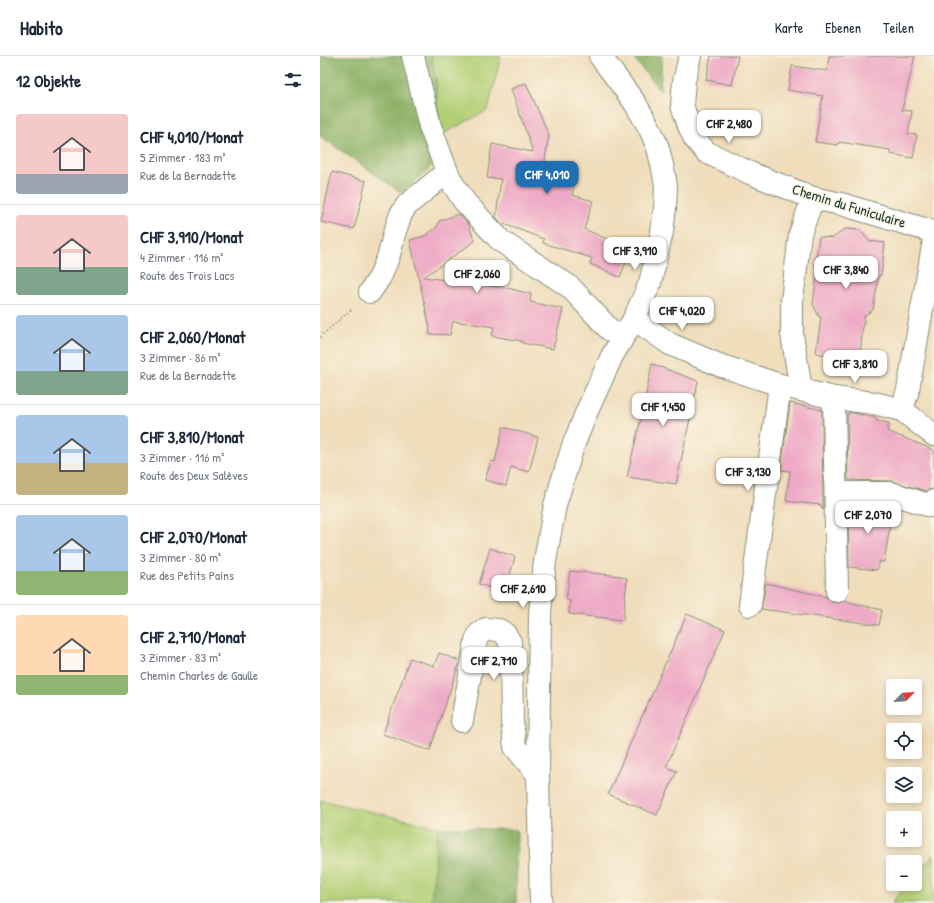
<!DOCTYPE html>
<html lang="de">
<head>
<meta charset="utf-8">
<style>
  :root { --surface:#fff; --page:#f6f6f7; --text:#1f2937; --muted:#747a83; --line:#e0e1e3; --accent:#1f6fb2 }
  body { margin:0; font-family:"Patrick Hand",sans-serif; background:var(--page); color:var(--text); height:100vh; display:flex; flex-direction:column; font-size:15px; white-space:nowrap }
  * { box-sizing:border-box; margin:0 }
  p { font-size:13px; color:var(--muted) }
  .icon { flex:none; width:22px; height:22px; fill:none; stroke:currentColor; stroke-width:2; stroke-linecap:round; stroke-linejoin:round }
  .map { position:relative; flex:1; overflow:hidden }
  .details { display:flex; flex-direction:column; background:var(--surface); width:320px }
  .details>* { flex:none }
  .needle { width:26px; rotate:66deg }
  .buttons { position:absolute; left:566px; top:623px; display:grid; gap:8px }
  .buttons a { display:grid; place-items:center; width:36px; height:36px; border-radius:4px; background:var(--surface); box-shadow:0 2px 6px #0003; font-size:20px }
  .price { position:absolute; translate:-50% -34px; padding:0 9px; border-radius:8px; background:#fff; color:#222; font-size:13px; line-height:26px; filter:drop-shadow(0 1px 2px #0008) }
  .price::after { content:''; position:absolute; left:50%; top:24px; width:12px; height:9px; margin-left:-6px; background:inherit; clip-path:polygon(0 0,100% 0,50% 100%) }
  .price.selected { background:var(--accent); color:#fff }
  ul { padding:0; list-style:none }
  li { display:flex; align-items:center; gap:12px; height:100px; padding:0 16px }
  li+li { border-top:1px solid var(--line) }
  li span { display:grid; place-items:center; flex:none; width:112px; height:80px; border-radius:4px; color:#555 }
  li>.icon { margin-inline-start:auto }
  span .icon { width:48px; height:48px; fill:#fffc; stroke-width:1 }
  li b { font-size:17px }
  h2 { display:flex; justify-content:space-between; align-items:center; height:48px; padding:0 16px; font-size:17px }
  header { display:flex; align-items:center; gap:24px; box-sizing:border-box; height:56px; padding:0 20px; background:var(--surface); border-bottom:1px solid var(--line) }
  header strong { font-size:19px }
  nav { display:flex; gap:22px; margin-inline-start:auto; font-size:14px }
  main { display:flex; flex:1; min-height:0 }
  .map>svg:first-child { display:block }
  .green { fill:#b2cf76; stroke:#688655 }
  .forest { fill:#8db267; stroke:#56784e }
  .building { fill:#eeaac6 }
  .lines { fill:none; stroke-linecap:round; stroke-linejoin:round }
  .minor-casing { stroke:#878d78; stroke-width:24 }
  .path { stroke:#878d78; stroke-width:2.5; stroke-dasharray:1 3; stroke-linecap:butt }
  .minor { stroke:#fff; stroke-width:22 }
  .labels { text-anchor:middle; stroke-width:3; stroke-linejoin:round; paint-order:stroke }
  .street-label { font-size:15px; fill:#1f3d34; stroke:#fcf5e5 }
</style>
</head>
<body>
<header>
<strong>Habito</strong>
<nav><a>Karte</a><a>Ebenen</a><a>Teilen</a></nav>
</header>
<main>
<section class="details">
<h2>12 Objekte<svg class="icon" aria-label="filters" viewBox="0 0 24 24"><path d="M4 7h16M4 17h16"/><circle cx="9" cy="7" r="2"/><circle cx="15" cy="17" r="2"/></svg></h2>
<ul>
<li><span style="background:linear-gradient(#f6c9c9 75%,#9aa5b1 0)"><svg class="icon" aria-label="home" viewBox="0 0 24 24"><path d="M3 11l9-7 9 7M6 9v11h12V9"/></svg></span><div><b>CHF 4,010/Monat</b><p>5 Zimmer · 183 m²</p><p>Rue de la Bernadette</p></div></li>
<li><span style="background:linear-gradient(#f6c9c9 65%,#7fa58c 0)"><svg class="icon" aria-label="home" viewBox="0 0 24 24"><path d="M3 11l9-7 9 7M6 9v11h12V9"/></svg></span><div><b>CHF 3,910/Monat</b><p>4 Zimmer · 116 m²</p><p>Route des Trois Lacs</p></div></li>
<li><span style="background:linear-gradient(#a9c7e8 70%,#7fa58c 0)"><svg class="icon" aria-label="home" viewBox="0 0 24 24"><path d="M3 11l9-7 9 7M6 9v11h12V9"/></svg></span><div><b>CHF 2,060/Monat</b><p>3 Zimmer · 86 m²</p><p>Rue de la Bernadette</p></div></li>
<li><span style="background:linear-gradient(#a9c7e8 60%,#c2b280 0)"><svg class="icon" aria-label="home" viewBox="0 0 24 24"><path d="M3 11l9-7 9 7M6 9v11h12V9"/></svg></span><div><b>CHF 3,810/Monat</b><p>3 Zimmer · 116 m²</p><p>Route des Deux Salèves</p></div></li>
<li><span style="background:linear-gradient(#a9c7e8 70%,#8fb573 0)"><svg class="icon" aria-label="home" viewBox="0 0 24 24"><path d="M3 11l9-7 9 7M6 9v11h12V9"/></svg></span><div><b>CHF 2,070/Monat</b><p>3 Zimmer · 80 m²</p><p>Rue des Petits Pains</p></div></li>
<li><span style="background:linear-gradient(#ffd9b3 75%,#8fb573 0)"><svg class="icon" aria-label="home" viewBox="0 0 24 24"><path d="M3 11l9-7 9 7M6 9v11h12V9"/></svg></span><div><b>CHF 2,710/Monat</b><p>3 Zimmer · 83 m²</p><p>Chemin Charles de Gaulle</p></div></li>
</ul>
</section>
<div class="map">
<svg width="614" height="847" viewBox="0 0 614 847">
  <rect width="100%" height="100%" fill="#fcf5e5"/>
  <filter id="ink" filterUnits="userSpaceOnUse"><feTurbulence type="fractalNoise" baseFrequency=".025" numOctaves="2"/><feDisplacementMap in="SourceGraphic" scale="8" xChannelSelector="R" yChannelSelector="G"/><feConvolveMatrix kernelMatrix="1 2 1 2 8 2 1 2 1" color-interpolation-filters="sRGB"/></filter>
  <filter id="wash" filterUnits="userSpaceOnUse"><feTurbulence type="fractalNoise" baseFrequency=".012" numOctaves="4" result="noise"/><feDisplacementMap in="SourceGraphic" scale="16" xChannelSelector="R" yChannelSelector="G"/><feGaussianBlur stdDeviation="0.9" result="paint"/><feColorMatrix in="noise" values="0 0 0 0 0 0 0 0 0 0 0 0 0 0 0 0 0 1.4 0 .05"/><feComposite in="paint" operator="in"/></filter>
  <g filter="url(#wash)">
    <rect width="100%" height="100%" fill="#efddbb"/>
    <g class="green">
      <path d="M111,0H181L168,54L119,80L116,24Z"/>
      <path d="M0,744L118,771L111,847H0Z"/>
      <path d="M614,799V847H571L588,828H595V820Z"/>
    </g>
    <g class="forest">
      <path d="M0,0H111L116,24L119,80L109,113L82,137L0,80Z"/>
      <path d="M312,0H342L340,35Z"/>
      <path d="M118,771L197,774L196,847H111Z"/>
    </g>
    <g id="blocks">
      <g class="building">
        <path d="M391,0H418L412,29L386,24Z"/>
        <path d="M509,0H595L582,54L592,55L588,78L597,79L593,102L570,98V94L519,86L518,89L495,86L503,40L468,34L472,10L507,15Z"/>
        <path d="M206,27L229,79L224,110L257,117L252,139L273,145L264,173L311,194L300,221L270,208L272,202L223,187L224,183L181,167L176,161L181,123L167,122L172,88L213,96L191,33Z"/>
        <path d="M12,116L46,125L34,173L1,166Z"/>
        <path d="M139,158L148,168L155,185L104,221L154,228L178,231L179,230L211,238L210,246L243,253L233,293L202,287V285L172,280L174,271L133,265L130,279L109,278L110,272L90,184L105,180L117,171L119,165Z"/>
        <path d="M525,173L540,174L549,185L565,187L561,220L559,219L553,254L544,260V267H543L540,302L511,300L496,297L501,261H499L493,248L498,210L495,209L499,181L513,182Z"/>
        <path d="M332,308L378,325L356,428L307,421L322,358Z"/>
        <path d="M470,347L502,354L503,454L501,449L466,445L470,415L461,414Z"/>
        <path d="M529,356L556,362V365L569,367L567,375L614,394V433L608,434L606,435L571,425L528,424L527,358H529Z"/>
        <path d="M183,371L218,381L209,416L191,411L186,430L165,424L171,405L175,406Z"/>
        <path d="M528,450H569L573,451L564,506L560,505L557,514L529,511Z"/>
        <path d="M170,492L195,501L185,537L159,528Z"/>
        <path d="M250,515L301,520V521L307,522L303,564L249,558L250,545L246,544Z"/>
        <path d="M446,527L506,541L511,546L517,547L524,545L562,554L559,569L441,553Z"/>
        <path d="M367,558L405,574L346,711L357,715L337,759L288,738Z"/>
        <path d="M119,597L140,605L110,694L98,691L63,678L90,602L114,610Z"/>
      </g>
    </g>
  </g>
  <g filter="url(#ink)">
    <use href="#blocks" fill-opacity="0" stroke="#878d78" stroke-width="1"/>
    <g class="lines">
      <defs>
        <g id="minor">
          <path d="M93,0L110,70L127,116L133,128L144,145L181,185L250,231L289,273L302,282"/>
          <path d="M370,0L364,25L362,49L369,70L375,83L386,96L430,117L493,142L521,148L614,176"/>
          <path d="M50,236L60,221L69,199L74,178L81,158L87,149L127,116"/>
          <path d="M314,263L350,288L399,309L460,329L514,342L554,347L582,354L614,379"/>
          <path d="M481,334L472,278V245L480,178L493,142"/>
          <path d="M514,342L517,535"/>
          <path d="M582,354L588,334L614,184"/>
          <path d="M516,437H571L611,450L614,445"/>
          <path d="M430,549L460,329"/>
          <path d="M142,665L156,584L159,578L166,573L179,574L185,578L190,586L191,603L192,665L195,691L218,719"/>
          <path d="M221,847L218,719L220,556L225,505L235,449L253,390L267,355L292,300L314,263L330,227L342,176L345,152L346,130L343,113L338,92L330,73L315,47L280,0"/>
        </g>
      </defs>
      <use href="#minor" class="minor-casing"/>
      <path class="path" d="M0,281L32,253"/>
      <use href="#minor" class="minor"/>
    </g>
  </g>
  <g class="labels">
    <g class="street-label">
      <text transform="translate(529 150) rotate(17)" y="5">Chemin du Funiculaire</text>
    </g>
  </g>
</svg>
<div class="buttons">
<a><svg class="needle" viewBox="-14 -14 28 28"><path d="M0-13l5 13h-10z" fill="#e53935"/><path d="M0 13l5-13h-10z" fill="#747a83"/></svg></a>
<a><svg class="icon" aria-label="locate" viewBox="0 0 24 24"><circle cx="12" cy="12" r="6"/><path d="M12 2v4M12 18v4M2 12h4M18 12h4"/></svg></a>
<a><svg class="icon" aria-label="layers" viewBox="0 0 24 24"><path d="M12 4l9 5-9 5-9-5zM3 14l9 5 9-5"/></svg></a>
<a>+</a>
<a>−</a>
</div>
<b class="price" style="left:409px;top:88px">CHF 2,480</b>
<b class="price selected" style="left:227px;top:139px">CHF 4,010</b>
<b class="price" style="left:315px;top:215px">CHF 3,910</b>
<b class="price" style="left:526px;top:234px">CHF 3,840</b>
<b class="price" style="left:157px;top:238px">CHF 2,060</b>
<b class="price" style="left:362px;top:275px">CHF 4,020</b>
<b class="price" style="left:535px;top:328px">CHF 3,810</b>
<b class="price" style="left:343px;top:371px">CHF 1,450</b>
<b class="price" style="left:428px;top:436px">CHF 3,130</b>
<b class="price" style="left:548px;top:479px">CHF 2,070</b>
<b class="price" style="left:203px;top:553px">CHF 2,610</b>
<b class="price" style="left:174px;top:625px">CHF 2,710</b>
</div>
</main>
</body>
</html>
